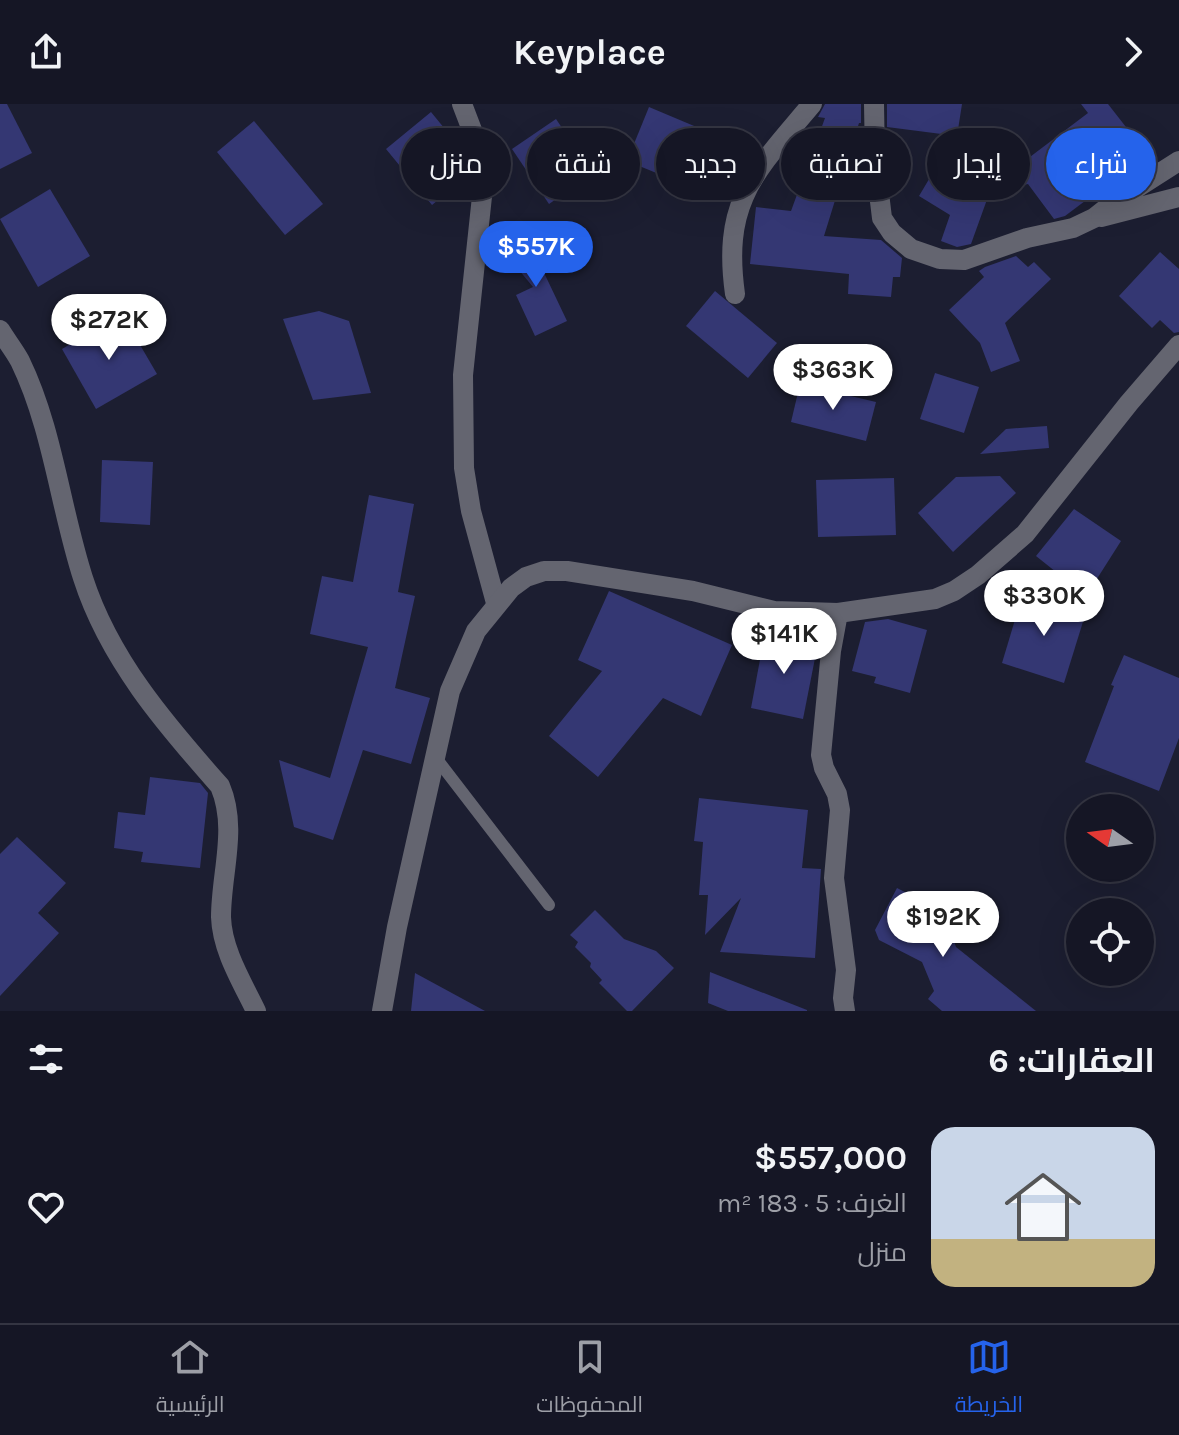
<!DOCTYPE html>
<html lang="ar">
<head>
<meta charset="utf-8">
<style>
  :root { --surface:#151625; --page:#222332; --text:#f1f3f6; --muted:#9d9fa7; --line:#343542; --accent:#2563eb }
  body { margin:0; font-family:Karla,Cairo,sans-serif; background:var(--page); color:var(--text); direction:rtl; height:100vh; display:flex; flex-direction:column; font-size:30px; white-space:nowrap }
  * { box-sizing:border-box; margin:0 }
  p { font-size:26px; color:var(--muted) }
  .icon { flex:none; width:44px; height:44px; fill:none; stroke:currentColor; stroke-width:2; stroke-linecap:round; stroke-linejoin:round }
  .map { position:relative; height:907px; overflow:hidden; direction:ltr }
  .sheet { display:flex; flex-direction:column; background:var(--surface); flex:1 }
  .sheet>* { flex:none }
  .banner { position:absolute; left:24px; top:24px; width:1132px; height:72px; direction:rtl; display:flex; gap:16px }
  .needle { width:52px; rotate:284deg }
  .tools { position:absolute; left:1066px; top:690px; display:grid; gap:16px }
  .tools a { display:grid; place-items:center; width:88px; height:88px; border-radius:50%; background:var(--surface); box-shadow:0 8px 32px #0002,0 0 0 2px var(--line); font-size:40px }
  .price { position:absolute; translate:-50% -68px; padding:0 18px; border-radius:28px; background:#fff; color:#222; font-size:26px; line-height:52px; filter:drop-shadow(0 2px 4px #0008) }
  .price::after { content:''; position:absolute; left:50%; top:48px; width:24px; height:18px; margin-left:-12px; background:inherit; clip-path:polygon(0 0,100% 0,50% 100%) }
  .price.active { background:var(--accent); color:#fff }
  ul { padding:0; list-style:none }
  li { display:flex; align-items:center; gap:24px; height:200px; padding:0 24px }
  li span { display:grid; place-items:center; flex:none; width:224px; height:160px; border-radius:24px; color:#555 }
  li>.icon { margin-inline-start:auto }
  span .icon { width:96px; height:96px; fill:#fffc; stroke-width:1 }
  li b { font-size:34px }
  h2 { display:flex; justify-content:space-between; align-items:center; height:96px; padding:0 24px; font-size:34px }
  .tag { padding:0 28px; border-radius:36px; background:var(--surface); box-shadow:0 8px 32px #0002,0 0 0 2px var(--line); font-size:28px; line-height:72px }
  .tag.active { background:var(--accent); color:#fff }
  header { display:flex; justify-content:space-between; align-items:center; height:104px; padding:0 24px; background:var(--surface); font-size:36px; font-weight:700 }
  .menu { display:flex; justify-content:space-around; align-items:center; height:112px; border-top:2px solid var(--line); background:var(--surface); font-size:22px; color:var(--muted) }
  .menu a { display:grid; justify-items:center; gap:4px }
  .menu .active { color:var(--accent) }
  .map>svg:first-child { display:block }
  .building { fill:#343773 }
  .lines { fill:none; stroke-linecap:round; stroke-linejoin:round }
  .service { stroke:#646570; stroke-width:12 }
  .minor { stroke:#646570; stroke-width:20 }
  .tertiary { stroke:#646570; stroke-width:20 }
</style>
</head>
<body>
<header><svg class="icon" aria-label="forward" viewBox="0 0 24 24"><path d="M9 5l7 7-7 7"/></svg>Keyplace<svg class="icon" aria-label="share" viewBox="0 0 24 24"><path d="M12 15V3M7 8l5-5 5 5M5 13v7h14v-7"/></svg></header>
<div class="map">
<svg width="1179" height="907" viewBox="0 0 1179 907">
  <rect width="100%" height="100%" fill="#1c1e31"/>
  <g class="building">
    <path d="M0,0H7L32,49L0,65Z"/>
    <path d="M825,0H861V19H859L824,132L881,136L902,154L900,173H893L891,193L848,190L849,170L750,160L756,103L791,107L825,14L818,13Z"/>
    <path d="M887,0H962L957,32L887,23Z"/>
    <path d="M1081,0H1108L1133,32L1091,64L1105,82L1065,112L1054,115L1028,80L989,90L971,140L957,143L941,137L950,111L919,92L941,55L1012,37L1018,62L1088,9Z"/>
    <path d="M649,3L725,35L703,88L627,57Z"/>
    <path d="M431,8L467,52L450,66L460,78L432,101L386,45Z"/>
    <path d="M556,15L593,70L549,100L512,45Z"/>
    <path d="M254,17L323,100L285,131L217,48Z"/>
    <path d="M50,85L90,152L38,183L0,115Z"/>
    <path d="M526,131L542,150L537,154L567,217L535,232L516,191L533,183L505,149Z"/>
    <path d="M1160,148L1179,165V228L1174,229L1160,216L1152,224L1119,192Z"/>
    <path d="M1016,152L1028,163L1034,158L1051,175L1005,219L1020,257L991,268L980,239L949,206L984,173L979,167L985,163Z"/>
    <path d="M715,187L777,239L748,274L686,222Z"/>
    <path d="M319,207L349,217L371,289L313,296L283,215Z"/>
    <path d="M122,210L157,270L96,305L62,245Z"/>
    <path d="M935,269L979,283L964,329L920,315Z"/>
    <path d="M800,280L876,298L866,337L791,318Z"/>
    <path d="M1047,322L1049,344L980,350L1006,325Z"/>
    <path d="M102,356L153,358L150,421L100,418Z"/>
    <path d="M1000,372L1016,389L953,448L918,409L956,373Z"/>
    <path d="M894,374L896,431L818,433L816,376Z"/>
    <path d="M369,391L414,400L398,488L415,492L395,584L430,594L411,660L363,646L333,736L294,723L279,656L330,674L368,543L310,530L322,472L353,478Z"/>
    <path d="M1074,405L1121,437L1086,492L1036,452Z"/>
    <path d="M609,487L732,541L701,612L663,594L598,673L549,632L602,567L578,556Z"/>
    <path d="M1023,489L1086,508L1064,579L1002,559Z"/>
    <path d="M888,515L927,526L910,589L874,579L876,573L852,567L865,518Z"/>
    <path d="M765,529L818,539L803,615L751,604Z"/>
    <path d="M1124,551L1179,574V634L1159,687L1085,658L1114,582L1111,581Z"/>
    <path d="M150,673L200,679L208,689L200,764L141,758L143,748L114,744L118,708L145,711Z"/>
    <path d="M699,694L808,706L802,764L821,765L815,854L720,848L741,794L705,831L708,791H699L703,738L694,737Z"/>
    <path d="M17,733L66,779L38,809L59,829L0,892V750Z"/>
    <path d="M897,784L944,808L956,843L1036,907H942L928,895L934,887L922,858L879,836L875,826Z"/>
    <path d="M595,806L624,835L656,847L674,864L632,907H627L599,879L602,876L590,863L591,859L575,843L578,838L570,831Z"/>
    <path d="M710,868L807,906V907H728L708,899Z"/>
    <path d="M415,869L485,907H411Z"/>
  </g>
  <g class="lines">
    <path class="service" d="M436,654L549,801"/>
    <g class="minor">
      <path d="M462,0L480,47L483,83L463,271L464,364L471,407L496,499"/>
      <path d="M874,0L875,56L882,114L892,129L911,145L940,155L964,156L1027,134L1073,124L1094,114L1113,99L1179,57"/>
      <path d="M1101,113L1179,93"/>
      <path d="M735,190C722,96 755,68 812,0"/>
      <path d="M0,226C6,236 14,246 20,257C53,325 60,403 83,474C109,555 165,620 220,682C238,724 221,769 221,813C222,846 242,878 256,907"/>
      <path d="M838,509L831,547L821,651L824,664L837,690L840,706L834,774L846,866L843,894L845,907"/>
    </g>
    <path class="tertiary" d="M382,907L397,823L450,587L476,527L511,484L526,473L544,467H567L693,487L774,507L838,509L935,495L954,487L978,471L1025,430L1129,299L1179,241"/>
  </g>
</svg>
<div class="tools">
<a><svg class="needle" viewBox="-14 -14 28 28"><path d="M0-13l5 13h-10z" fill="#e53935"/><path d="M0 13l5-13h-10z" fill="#9d9fa7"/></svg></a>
<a><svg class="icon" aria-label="locate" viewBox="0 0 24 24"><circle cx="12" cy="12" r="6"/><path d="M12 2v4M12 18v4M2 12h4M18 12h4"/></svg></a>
</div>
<b class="price active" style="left:536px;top:185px">$557K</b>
<b class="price" style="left:109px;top:258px">$272K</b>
<b class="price" style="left:833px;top:308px">$363K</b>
<b class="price" style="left:1044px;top:534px">$330K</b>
<b class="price" style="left:784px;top:572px">$141K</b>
<b class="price" style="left:943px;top:855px">$192K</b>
<div class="banner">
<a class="tag active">شراء</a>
<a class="tag">إيجار</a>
<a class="tag">تصفية</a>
<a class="tag">جديد</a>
<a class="tag">شقة</a>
<a class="tag">منزل</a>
</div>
</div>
<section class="sheet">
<h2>العقارات: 6<svg class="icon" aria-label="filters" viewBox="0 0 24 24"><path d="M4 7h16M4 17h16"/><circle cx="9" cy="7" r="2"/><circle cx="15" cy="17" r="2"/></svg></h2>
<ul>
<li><span style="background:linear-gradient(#c9d6e8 70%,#c2b280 0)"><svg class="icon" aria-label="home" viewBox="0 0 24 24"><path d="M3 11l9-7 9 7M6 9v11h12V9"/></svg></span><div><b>$557,000</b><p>الغرف: 5 · 183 m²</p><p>منزل</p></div><svg class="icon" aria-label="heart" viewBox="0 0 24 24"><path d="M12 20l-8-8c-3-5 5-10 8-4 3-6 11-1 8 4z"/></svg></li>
</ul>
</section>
<nav class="menu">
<a class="active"><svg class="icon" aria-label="map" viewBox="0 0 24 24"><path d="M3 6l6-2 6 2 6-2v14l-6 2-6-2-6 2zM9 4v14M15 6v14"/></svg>الخريطة</a>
<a><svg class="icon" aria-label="saved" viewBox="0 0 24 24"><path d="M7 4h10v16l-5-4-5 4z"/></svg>المحفوظات</a>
<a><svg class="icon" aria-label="home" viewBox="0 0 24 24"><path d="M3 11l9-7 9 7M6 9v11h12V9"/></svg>الرئيسية</a>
</nav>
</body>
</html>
